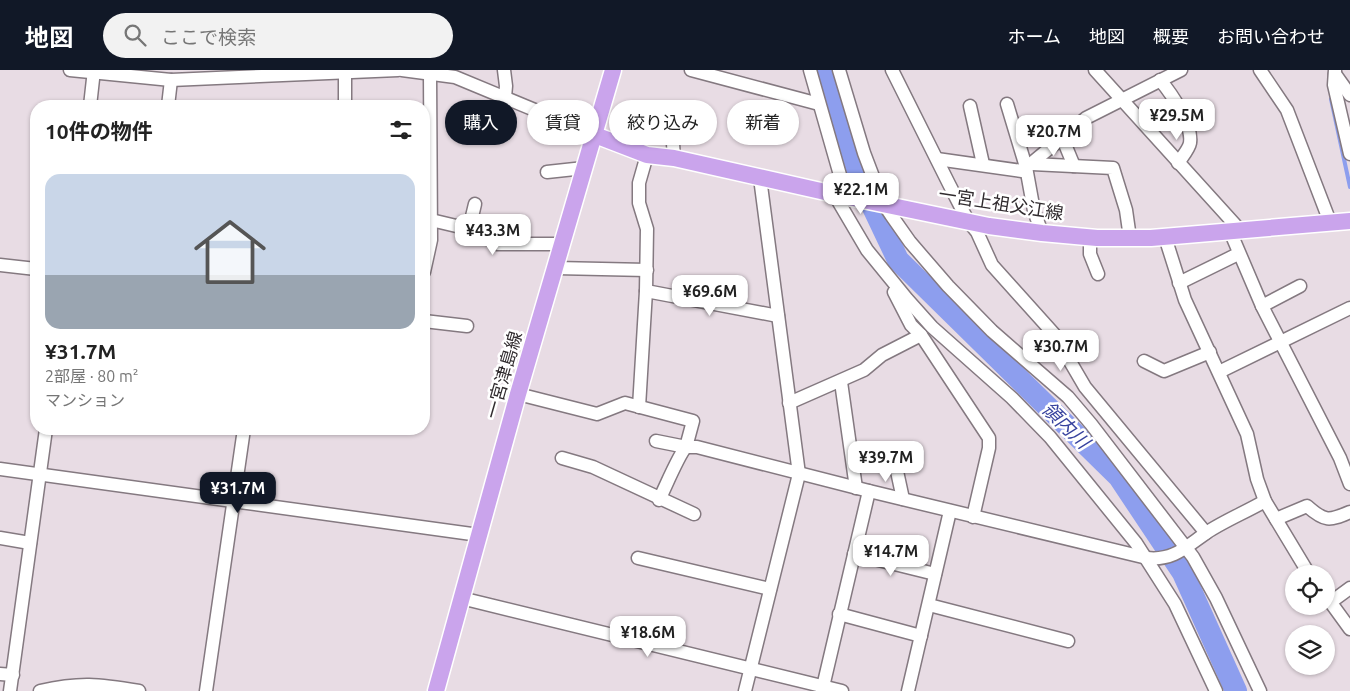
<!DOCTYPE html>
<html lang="ja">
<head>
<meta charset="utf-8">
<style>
  :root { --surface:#fff; --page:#f2f2f2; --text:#222; --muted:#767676; --line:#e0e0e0; --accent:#111827 }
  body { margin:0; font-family:Ubuntu,"Noto Sans JP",sans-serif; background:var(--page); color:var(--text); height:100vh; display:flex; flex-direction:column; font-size:19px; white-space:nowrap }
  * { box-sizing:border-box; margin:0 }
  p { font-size:16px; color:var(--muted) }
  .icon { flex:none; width:28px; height:28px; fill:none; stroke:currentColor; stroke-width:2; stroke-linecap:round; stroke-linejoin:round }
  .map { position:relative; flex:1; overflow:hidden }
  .panel { position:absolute; left:30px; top:30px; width:400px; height:335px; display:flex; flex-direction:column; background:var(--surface); border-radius:20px; box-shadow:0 1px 4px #0004 }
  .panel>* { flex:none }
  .guide { position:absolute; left:445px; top:30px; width:475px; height:45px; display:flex; gap:10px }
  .controls { position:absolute; left:1285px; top:495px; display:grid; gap:10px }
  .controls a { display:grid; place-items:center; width:50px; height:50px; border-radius:50%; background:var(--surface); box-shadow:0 1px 4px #0004; font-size:25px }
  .price { position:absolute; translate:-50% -42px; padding:0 11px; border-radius:10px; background:#fff; color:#222; font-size:16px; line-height:32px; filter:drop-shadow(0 1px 2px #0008) }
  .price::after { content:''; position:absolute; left:50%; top:30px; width:15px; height:11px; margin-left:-8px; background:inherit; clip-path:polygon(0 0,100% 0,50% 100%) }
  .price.selected { background:var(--accent); color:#fff }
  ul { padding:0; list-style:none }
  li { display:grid; align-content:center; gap:10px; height:265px; padding:0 15px }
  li+li { border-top:1px solid var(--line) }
  li span { display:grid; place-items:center; height:155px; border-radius:15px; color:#555 }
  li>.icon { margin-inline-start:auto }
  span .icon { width:90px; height:90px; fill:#fffc; stroke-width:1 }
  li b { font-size:21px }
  h2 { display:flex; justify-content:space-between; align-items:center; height:60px; padding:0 15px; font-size:21px }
  .pill { padding:0 18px; border-radius:22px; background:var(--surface); box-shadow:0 1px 4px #0004; font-size:18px; line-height:45px }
  .pill.selected { background:var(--accent); color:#fff }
  header { display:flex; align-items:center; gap:30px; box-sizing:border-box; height:70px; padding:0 25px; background:var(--accent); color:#fff }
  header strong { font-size:24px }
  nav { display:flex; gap:28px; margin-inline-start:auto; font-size:18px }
  .search { width:350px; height:45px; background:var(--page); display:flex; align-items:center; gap:12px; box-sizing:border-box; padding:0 18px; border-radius:28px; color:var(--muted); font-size:19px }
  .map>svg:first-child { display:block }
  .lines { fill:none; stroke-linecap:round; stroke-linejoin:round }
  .stream { stroke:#8d9eee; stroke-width:4 }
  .river { stroke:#8d9eee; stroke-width:22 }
  .minor-casing { stroke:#847980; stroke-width:15 }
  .major-casing { stroke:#fff; stroke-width:19 }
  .minor { stroke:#fff; stroke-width:12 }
  .major { stroke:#caa4ec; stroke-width:16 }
  .labels { text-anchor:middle; stroke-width:5; stroke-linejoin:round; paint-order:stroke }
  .street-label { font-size:18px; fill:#302b2e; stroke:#fff }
  .water-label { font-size:19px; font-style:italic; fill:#37429e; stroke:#fff }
</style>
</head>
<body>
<header>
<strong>地図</strong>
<div class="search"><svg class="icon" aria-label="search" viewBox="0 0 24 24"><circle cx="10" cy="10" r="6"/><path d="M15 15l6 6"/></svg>ここで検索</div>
<nav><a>ホーム</a><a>地図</a><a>概要</a><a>お問い合わせ</a></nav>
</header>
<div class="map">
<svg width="1350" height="621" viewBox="0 0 1350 621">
  <rect width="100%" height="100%" fill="#e8dce4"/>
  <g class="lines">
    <path class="stream" d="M1331,29L1350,117"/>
    <path class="river" d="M825,0L860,110L898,190L1119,407L1183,503L1236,621"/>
    <defs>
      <g id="minor">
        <path d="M70,0L171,10L398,0"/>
        <path d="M345,0V36"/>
        <path d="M402,0L455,7L595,65"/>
        <path d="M504,0L506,16L505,27"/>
        <path d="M691,0L819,34"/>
        <path d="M810,0L846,126"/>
        <path d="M839,0L864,83L883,133L891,145L910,172L948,216L992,261L1068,327L1091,354L1193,487L1216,528L1260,621"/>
        <path d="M892,0L949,114L968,151L977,162L992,195L1054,264L1085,317L1206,463"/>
        <path d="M1095,0L1239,159"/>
        <path d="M1260,0L1287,40L1330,152"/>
        <path d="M1335,0L1334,15L1350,84"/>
        <path d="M1335,4L1350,25"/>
        <path d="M1160,10C1171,23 1193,55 1190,73C1189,79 1182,87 1178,93"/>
        <path d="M1007,34L1026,97L1034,141L1042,163"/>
        <path d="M90,36L94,0"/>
        <path d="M168,36L171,10"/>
        <path d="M970,36L983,94"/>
        <path d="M671,45L674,88"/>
        <path d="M1062,67L1074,96"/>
        <path d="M937,89L1022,101L1086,48L1181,0"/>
        <path d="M1032,94L1113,98L1126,140L1130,168"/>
        <path d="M547,102L584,98"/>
        <path d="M834,124L867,180L907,229L932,257L1012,328L1050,367L1136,473L1175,534L1216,621"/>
        <path d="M431,150L469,159L498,174H563"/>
        <path d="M469,159L475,134"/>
        <path d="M1230,161L1262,236L1340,388L1350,414"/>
        <path d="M1165,167L1185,230L1247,364L1257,409L1265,431L1309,504"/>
        <path d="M1090,168V184L1098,204"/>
        <path d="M0,195L36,199"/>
        <path d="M556,198L647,200"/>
        <path d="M424,202L431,170L430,3"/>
        <path d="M1179,213L1238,184"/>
        <path d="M646,221L778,246"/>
        <path d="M894,222L911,255L921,265L989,368V378L973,447"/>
        <path d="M1262,236L1300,216"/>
        <path d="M424,251L467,256"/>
        <path d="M1144,291L1164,301L1210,282"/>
        <path d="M1219,302L1350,238"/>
        <path d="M841,312L856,418"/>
        <path d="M518,324L597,344L625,333L693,351L686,377H697L869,421L1147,488C1173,491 1186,477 1206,463C1224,451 1246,442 1265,431"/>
        <path d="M789,333L864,300L882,285L921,265"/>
        <path d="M639,337L646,221L647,159L639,133V113L647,85"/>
        <path d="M656,371L686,377"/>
        <path d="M562,388L593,397L694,444"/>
        <path d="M895,392L903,429"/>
        <path d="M0,399L479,465"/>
        <path d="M659,430C665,418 679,384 686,377"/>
        <path d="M1276,449L1307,436C1325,452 1329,451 1350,442"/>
        <path d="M0,468L30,473"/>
        <path d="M854,484L935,504"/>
        <path d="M638,488L770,519"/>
        <path d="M1326,526L1350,559"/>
        <path d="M461,528L842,621"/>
        <path d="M1331,532L1350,518"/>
        <path d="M929,535L1068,571"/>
        <path d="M839,544L921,566"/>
        <path d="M0,604L13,605"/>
        <path d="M10,621L46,359"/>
        <path d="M40,621C80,612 98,614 139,621"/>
        <path d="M206,621L244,359"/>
        <path d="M745,621L799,404L760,108"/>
        <path d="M822,621L869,421"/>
        <path d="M908,621L950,441"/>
      </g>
      <g id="major">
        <path d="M595,65L647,85L674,88L834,124L989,156L1042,163L1097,168H1151L1350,151"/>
        <path d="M436,621L518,324L613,0"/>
      </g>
    </defs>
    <use href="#minor" class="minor-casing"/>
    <use href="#major" class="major-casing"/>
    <use href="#minor" class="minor"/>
    <use href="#major" class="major"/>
  </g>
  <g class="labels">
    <g class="street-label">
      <text transform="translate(1001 134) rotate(9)" y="6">一宮上祖父江線</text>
      <text transform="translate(504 305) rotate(-74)" y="6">一宮津島線</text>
    </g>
    <g class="water-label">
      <text transform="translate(1066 355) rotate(44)" y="7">領内川</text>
    </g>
  </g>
</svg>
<div class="controls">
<a><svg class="icon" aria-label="locate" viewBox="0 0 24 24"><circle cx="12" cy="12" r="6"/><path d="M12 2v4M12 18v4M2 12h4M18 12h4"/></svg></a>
<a><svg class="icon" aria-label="layers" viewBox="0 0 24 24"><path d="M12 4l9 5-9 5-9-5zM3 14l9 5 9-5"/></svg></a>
</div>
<b class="price" style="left:1177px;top:71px">¥29.5M</b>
<b class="price" style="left:1054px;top:87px">¥20.7M</b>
<b class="price" style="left:861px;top:145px">¥22.1M</b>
<b class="price" style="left:493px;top:186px">¥43.3M</b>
<b class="price" style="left:710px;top:247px">¥69.6M</b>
<b class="price" style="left:1061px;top:302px">¥30.7M</b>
<b class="price" style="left:886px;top:413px">¥39.7M</b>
<b class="price selected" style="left:238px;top:444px">¥31.7M</b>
<b class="price" style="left:891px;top:507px">¥14.7M</b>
<b class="price" style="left:648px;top:588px">¥18.6M</b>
<div class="guide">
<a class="pill selected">購入</a>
<a class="pill">賃貸</a>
<a class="pill">絞り込み</a>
<a class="pill">新着</a>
</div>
<section class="panel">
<h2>10件の物件<svg class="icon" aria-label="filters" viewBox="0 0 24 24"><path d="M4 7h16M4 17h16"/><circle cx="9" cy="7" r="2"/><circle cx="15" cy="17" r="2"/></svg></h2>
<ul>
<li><span style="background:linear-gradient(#c9d6e8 65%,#9aa5b1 0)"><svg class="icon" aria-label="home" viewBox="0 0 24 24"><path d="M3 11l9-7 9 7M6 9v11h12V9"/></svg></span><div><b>¥31.7M</b><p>2部屋 · 80 m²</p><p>マンション</p></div></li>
</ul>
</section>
</div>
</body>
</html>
